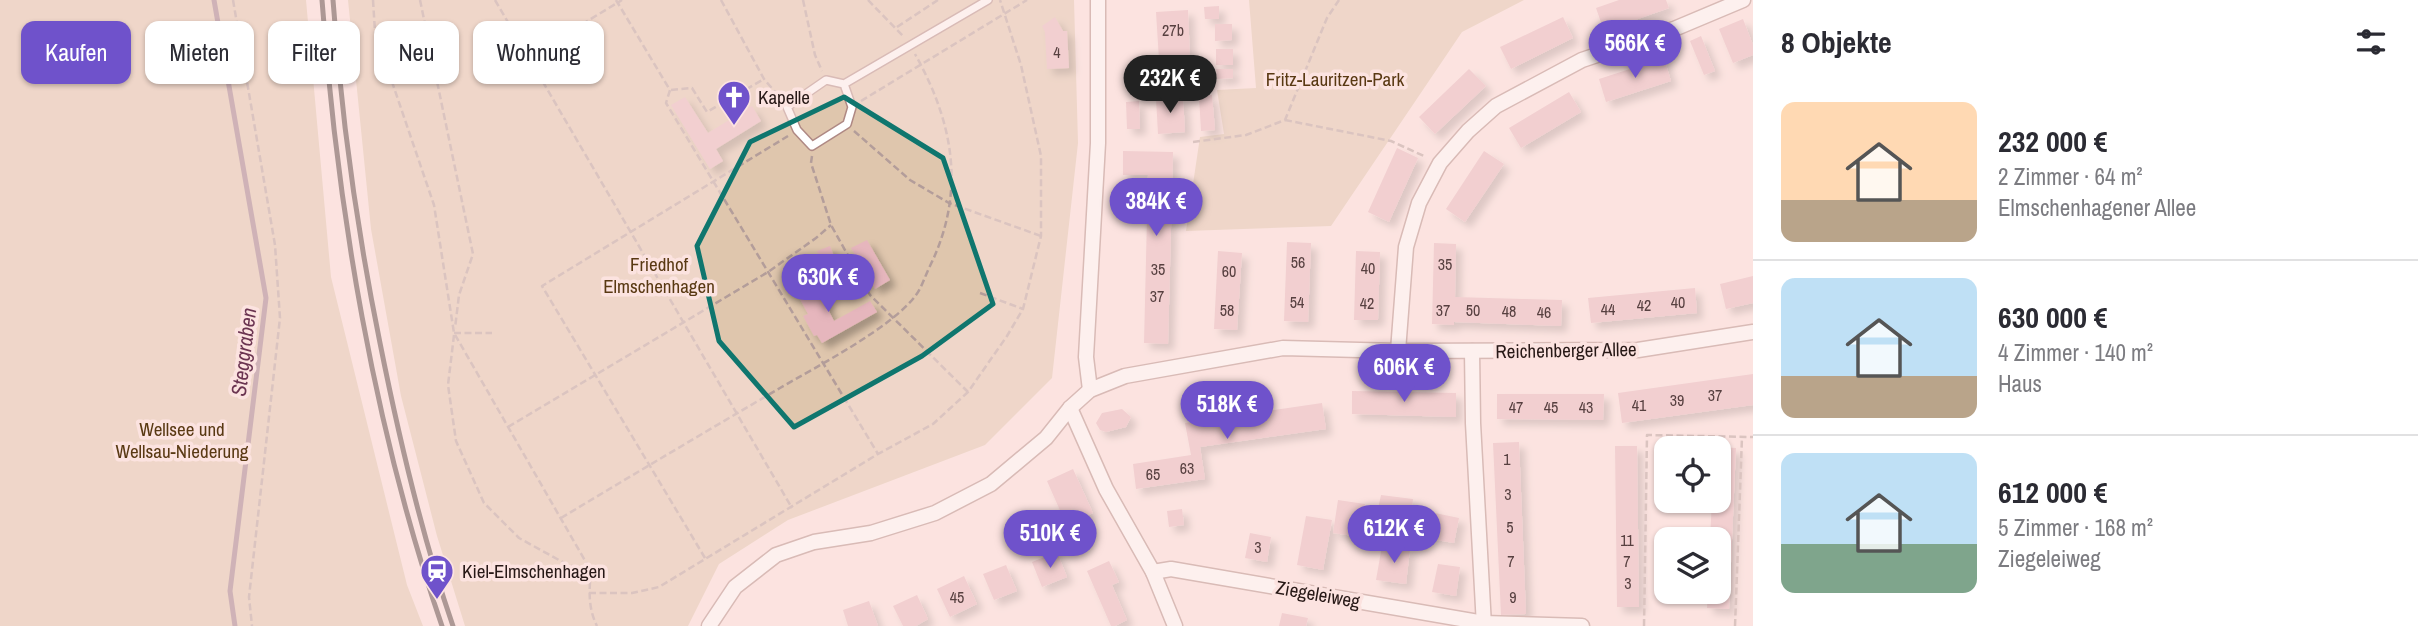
<!DOCTYPE html>
<html lang="de">
<head>
<meta charset="utf-8">
<style>
  :root { --surface:#fff; --page:#f2f2f3; --text:#2b2b33; --muted:#7c7c81; --line:#e1e1e2; --accent:#6f52cb }
  body { margin:0; font-family:"Archivo Narrow",sans-serif; background:var(--page); color:var(--text); height:100vh; display:flex; flex-direction:column; font-size:26px; white-space:nowrap }
  * { box-sizing:border-box; margin:0 }
  p { font-size:23px; color:var(--muted) }
  .icon { flex:none; width:38px; height:38px; fill:none; stroke:currentColor; stroke-width:2; stroke-linecap:round; stroke-linejoin:round }
  .map { position:relative; flex:1; overflow:hidden }
  .panel { display:flex; flex-direction:column; background:var(--surface); width:665px }
  .panel>* { flex:none }
  .top-card { position:absolute; left:21px; top:21px; width:665px; height:63px; display:flex; gap:14px }
  .tools { position:absolute; left:1654px; top:436px; display:grid; gap:14px }
  .tools a { display:grid; place-items:center; width:77px; height:77px; border-radius:14px; background:var(--surface); box-shadow:0 2px 5px #0004; font-size:35px }
  .price { position:absolute; translate:-50% -60px; padding:0 16px; border-radius:24px; background:var(--accent); color:#fff; font-size:23px; line-height:46px; filter:drop-shadow(0 2px 4px #0008) }
  .price::after { content:''; position:absolute; left:50%; top:42px; width:21px; height:16px; margin-left:-10px; background:inherit; clip-path:polygon(0 0,100% 0,50% 100%) }
  .price.selected { background:#222; color:#fff }
  ul { padding:0; list-style:none }
  li { display:flex; align-items:center; gap:21px; height:175px; padding:0 28px }
  li+li { border-top:2px solid var(--line) }
  li span { display:grid; place-items:center; flex:none; width:196px; height:140px; border-radius:14px; color:#555 }
  li>.icon { margin-inline-start:auto }
  span .icon { width:84px; height:84px; fill:#fffc; stroke-width:1 }
  li b { font-size:30px }
  h2 { display:flex; justify-content:space-between; align-items:center; height:84px; padding:0 28px; font-size:30px }
  .chip { padding:0 24px; border-radius:14px; background:var(--surface); box-shadow:0 2px 5px #0004; font-size:24px; line-height:63px }
  .chip.selected { background:var(--accent); color:#fff }
  main { display:flex; flex:1; min-height:0 }
  .map>svg:first-child { display:block }
  .green { fill:#dfc6ad }
  .lines { fill:none; stroke-linecap:round; stroke-linejoin:round }
  .stream { stroke:#997785; stroke-width:5 }
  .building { fill:#e6b6bd; filter:url(#shadow) }
  .service-casing { stroke:#af8984; stroke-width:10 }
  .minor-casing { stroke:#af8984; stroke-width:17 }
  .path { stroke:#b39d9a; stroke-width:2.5; stroke-dasharray:7 3.5; stroke-linecap:butt }
  .service { stroke:#fff; stroke-width:7 }
  .minor { stroke:#fff; stroke-width:14 }
  .rail { stroke:#4e3d3b; stroke-width:5 }
  .marked { fill:none; stroke:#0f766e; stroke-width:5; stroke-linejoin:round }
  .labels { text-anchor:middle; stroke-width:7; stroke-linejoin:round; paint-order:stroke }
  .number-label { font-size:16px; fill:#574040 }
  .park-label { font-size:19px; fill:#593913; stroke:#fce3e0 }
  .poi-label { font-size:19px; fill:#271816; stroke:#fce3e0; text-anchor:start }
  .street-label { font-size:19px; fill:#271816; stroke:#fce3e0 }
  .water-label { font-size:21px; font-style:italic; fill:#6b3451; stroke:#fce3e0 }
</style>
</head>
<body>
<main>
<div class="map">
<svg width="1753" height="626" viewBox="0 0 1753 626">
  <defs>
    <filter id="shadow"><feDropShadow dx="6" dy="6" stdDeviation="3.5" flood-color="#0004"/></filter>
  </defs>
  <rect width="100%" height="100%" fill="#fce3e0"/>
  <g class="green">
    <path d="M0,0H306L331,277L407,585L423,626H0Z"/>
    <path d="M348,0H1074L1078,143L1052,378L985,445L788,520L719,564L688,626H465L437,536L401,396L371,229Z"/>
    <path d="M1249,0H1524L1462,32L1331,226L1186,231L1200,137L1224,134L1217,90L1256,88Z"/>
  </g>
  <g class="lines">
    <path class="stream" d="M214,0L266,298L230,591L235,626"/>
  </g>
  <g class="building">
    <path d="M1619,0H1666L1669,8L1604,31L1596,8Z"/>
    <path d="M1219,6V19H1205L1204,7Z"/>
    <path d="M1188,10L1190,59H1187L1188,84L1156,86L1155,61L1159,60L1156,12Z"/>
    <path d="M1055,17L1063,31H1067L1069,68L1047,69L1045,32L1042,26Z"/>
    <path d="M1563,17L1573,38L1511,69L1500,47Z"/>
    <path d="M1743,19L1753,45V55L1733,63L1719,29Z"/>
    <path d="M1215,24H1232V40L1215,41Z"/>
    <path d="M1701,36L1715,71L1704,75L1690,41Z"/>
    <rect x="1216" y="49" width="17" height="16"/>
    <path d="M1664,58L1671,81L1606,102L1599,79Z"/>
    <path d="M1216,69H1233V78L1217,79Z"/>
    <path d="M1469,69L1486,86L1435,134L1419,117Z"/>
    <path d="M1569,92L1581,112L1521,148L1509,128Z"/>
    <path d="M1212,95L1215,130L1201,131L1199,96Z"/>
    <path d="M685,97L708,133L752,106L761,121L716,149L723,161L710,169L671,105Z"/>
    <path d="M1183,97L1185,132L1158,134L1156,98Z"/>
    <path d="M1139,101L1140,129H1127L1126,102Z"/>
    <path d="M1397,148L1418,158L1389,222L1368,212Z"/>
    <path d="M1123,151L1173,152L1168,344L1144,343L1148,175H1123Z"/>
    <path d="M1484,151L1504,164L1465,222L1446,209Z"/>
    <path d="M867,240L890,280L875,289L851,248Z"/>
    <path d="M1287,242L1311,243L1308,322L1284,321Z"/>
    <path d="M1434,243L1456,244L1455,297L1562,300L1561,326L1454,322V325L1432,324Z"/>
    <path d="M830,246L835,259L822,264L817,251Z"/>
    <path d="M1218,251L1242,253L1237,330L1214,329Z"/>
    <path d="M1356,251L1380,252L1378,320H1354Z"/>
    <path d="M812,259L818,270L792,283L786,272Z"/>
    <path d="M1753,276V303L1726,309L1720,284Z"/>
    <path d="M813,280L834,321L870,301L877,312L822,343L817,335L814,336L803,316L808,314L795,290Z"/>
    <path d="M1695,288L1697,313L1591,323L1588,298Z"/>
    <path d="M1753,374V405L1622,423L1618,393Z"/>
    <path d="M1352,391L1456,393V417L1352,414Z"/>
    <path d="M1497,394H1604L1603,420L1497,419Z"/>
    <path d="M1322,403L1326,429L1200,447L1205,479L1136,489L1133,464L1191,455L1185,423Z"/>
    <path d="M1122,409L1131,417L1126,427L1106,432L1100,430L1096,423L1102,413Z"/>
    <path d="M1519,442L1526,614L1501,615L1493,443Z"/>
    <path d="M1615,446H1637L1639,607H1617Z"/>
    <path d="M1718,447L1736,448L1729,609L1707,608L1708,592H1718V539H1710L1712,500H1718Z"/>
    <path d="M1073,469L1093,513L1079,519L1074,509L1062,515L1047,481Z"/>
    <path d="M1381,495L1413,499L1409,537L1373,532Z"/>
    <path d="M1338,500L1365,504L1361,537L1333,533Z"/>
    <path d="M1182,509L1184,525L1169,527L1167,511Z"/>
    <path d="M1435,513L1459,518L1454,543L1430,539Z"/>
    <path d="M1306,516L1332,520L1323,570L1297,565Z"/>
    <path d="M1250,533L1271,537L1267,562L1245,558Z"/>
    <path d="M1382,546L1410,549L1406,584L1376,580Z"/>
    <path d="M1057,552L1067,577L1042,587L1032,562Z"/>
    <path d="M1109,561L1119,582L1112,585L1127,620L1115,626H1111L1087,571Z"/>
    <path d="M1438,564L1460,567L1456,596L1432,592Z"/>
    <path d="M1006,565L1017,591L994,600L983,574Z"/>
    <path d="M964,576L977,604L950,617L937,589Z"/>
    <path d="M917,595L928,619L916,626H903L893,606Z"/>
    <path d="M869,601L878,626H848L843,610Z"/>
    <path d="M1282,613L1308,618L1306,626H1279Z"/>
  </g>
  <g class="lines">
    <defs>
      <path id="service" d="M844,84L852,107L847,124L812,146L797,130L787,107L826,80L844,84L988,0"/>
      <g id="minor">
        <path d="M1398,351L1406,247L1419,203L1440,163L1468,131L1496,106L1582,60L1674,29L1743,0"/>
        <path d="M1472,351L1473,423L1484,626"/>
        <path d="M1090,390L1086,357L1098,143V0"/>
        <path d="M1070,408L1106,489L1153,572L1175,626"/>
        <path d="M1153,572L1171,569L1484,623L1582,626"/>
        <path d="M709,626L735,587L776,555L814,542L871,533L935,513L991,484L1046,438L1070,408L1090,390L1125,376L1283,348L1398,351L1638,350L1753,332"/>
      </g>
    </defs>
    <use href="#service" class="service-casing"/>
    <use href="#minor" class="minor-casing"/>
    <g class="path">
      <path d="M233,0L275,245L280,318L249,597L252,626"/>
      <path d="M373,0L375,32L434,205L454,333L591,571C589,591 588,608 597,626"/>
      <path d="M420,0L473,254L459,295L455,328"/>
      <path d="M495,0L792,508"/>
      <path d="M616,0L670,90L666,103L878,454"/>
      <path d="M721,0L764,79L781,99"/>
      <path d="M803,0L815,55L822,71"/>
      <path d="M868,0L904,37"/>
      <path d="M897,27L938,0"/>
      <path d="M528,57L622,0"/>
      <path d="M671,90L692,88L707,112L764,79"/>
      <path d="M861,101L1027,0"/>
      <path d="M1285,120L1391,141L1426,157"/>
      <path d="M854,131L910,180L949,203L1041,236"/>
      <path d="M1193,142L1246,135L1285,120L1327,18L1339,0"/>
      <path d="M812,156L811,163L831,225L870,295L968,392"/>
      <path d="M980,293L1023,309"/>
      <path d="M454,333H492"/>
      <path d="M454,335L448,385L456,441L484,503L519,538L568,565L591,571"/>
      <path d="M508,427L768,272L816,238L831,225"/>
      <path d="M561,518C634,474 707,431 780,388C816,367 893,327 916,295C922,287 925,276 930,266C966,192 954,124 915,54"/>
      <path d="M705,558L542,286L788,136"/>
      <path d="M589,593H632L659,587L878,454L933,424L968,392L1007,336L1023,309L1041,236V156L1021,65L1000,0"/>
      <path d="M1644,626L1647,435L1753,437"/>
      <path d="M1735,626L1742,437"/>
    </g>
    <use href="#service" class="service"/>
    <use href="#minor" class="minor"/>
    <g class="rail">
      <path d="M322,0C337,208 374,429 442,626"/>
      <path d="M333,0C341,115 357,230 380,343C399,438 421,534 453,626"/>
    </g>
  </g>
  <path d="M0 0H1753V626H0ZM844,97L943,158L993,304L922,356L794,427L719,341L697,246L750,142Z" fill="#fce3e0" fill-opacity=".55" fill-rule="evenodd"/>
  <path class="marked" d="M844,97L943,158L993,304L922,356L794,427L719,341L697,246L750,142Z"/>
  <defs>
    <symbol id="church-pin" viewBox="-11 -11 22 30"><path d="M0 17L-7.5 6A9.5 9.5 0 1 1 7.5 6Z" fill="#6f52cb" stroke="#fce3e0"/><path d="M-1.2-6h2.4v3.5h3.3v2.4h-3.3V6h-2.4V-.1h-3.3v-2.4h3.3Z" fill="#fff"/></symbol>
    <symbol id="station-pin" viewBox="-11 -11 22 30"><path d="M0 17L-7.5 6A9.5 9.5 0 1 1 7.5 6Z" fill="#6f52cb" stroke="#fce3e0"/><path d="M-3-6H3Q5-6 5-4V2Q5 4 3 4L4.5 6H3L1.5 4h-3L-3 6H-4.5L-3 4Q-5 4-5 2V-4Q-5-6-3-6ZM-3.5-4v3h7v-3ZM-3.5 1v1.5H-2V1ZM2 1v1.5H3.5V1Z" fill="#fff"/></symbol>
  </defs>
  <g fill-rule="evenodd">
    <use href="#church-pin" x="715" y="78" width="38" height="52"/>
    <use href="#station-pin" x="418" y="552" width="38" height="52"/>
  </g>
  <g class="labels">
    <g class="number-label">
      <text x="1173" y="36">27b</text>
      <text x="1057" y="58">4</text>
      <text x="1298" y="268">56</text>
      <text x="1445" y="270">35</text>
      <text x="1368" y="274">40</text>
      <text x="1158" y="275">35</text>
      <text x="1229" y="277">60</text>
      <text x="1157" y="302">37</text>
      <text x="1297" y="308">54</text>
      <text x="1678" y="308">40</text>
      <text x="1367" y="309">42</text>
      <text x="1644" y="311">42</text>
      <text x="1608" y="315">44</text>
      <text x="1227" y="316">58</text>
      <text x="1443" y="316">37</text>
      <text x="1473" y="316">50</text>
      <text x="1509" y="317">48</text>
      <text x="1544" y="318">46</text>
      <text x="1715" y="401">37</text>
      <text x="1677" y="406">39</text>
      <text x="1639" y="411">41</text>
      <text x="1516" y="413">47</text>
      <text x="1551" y="413">45</text>
      <text x="1586" y="413">43</text>
      <text x="1507" y="465">1</text>
      <text x="1187" y="474">63</text>
      <text x="1153" y="480">65</text>
      <text x="1508" y="500">3</text>
      <text x="1510" y="533">5</text>
      <text x="1627" y="546">11</text>
      <text x="1258" y="553">3</text>
      <text x="1511" y="567">7</text>
      <text x="1627" y="567">7</text>
      <text x="1628" y="589">3</text>
      <text x="957" y="603">45</text>
      <text x="1513" y="603">9</text>
    </g>
    <g class="park-label">
      <text x="1335" y="86">Fritz-Lauritzen-Park</text>
      <text x="659" y="271">Friedhof<tspan x="659" dy="22">Elmschenhagen</tspan></text>
      <text x="182" y="436">Wellsee und<tspan x="182" dy="22">Wellsau-Niederung</tspan></text>
    </g>
    <g class="poi-label">
      <text x="758" y="104">Kapelle</text>
      <text x="462" y="578">Kiel-Elmschenhagen</text>
    </g>
    <g class="street-label">
      <text transform="translate(1566 350) rotate(-1)" y="7">Reichenberger Allee</text>
      <text transform="translate(1318 594) rotate(10)" y="7">Ziegeleiweg</text>
    </g>
    <g class="water-label">
      <text transform="translate(244 352) rotate(-83)" y="7">Steggraben</text>
    </g>
  </g>
</svg>
<div class="tools">
<a><svg class="icon" aria-label="locate" viewBox="0 0 24 24"><circle cx="12" cy="12" r="6"/><path d="M12 2v4M12 18v4M2 12h4M18 12h4"/></svg></a>
<a><svg class="icon" aria-label="layers" viewBox="0 0 24 24"><path d="M12 4l9 5-9 5-9-5zM3 14l9 5 9-5"/></svg></a>
</div>
<b class="price" style="left:1635px;top:80px">566K €</b>
<b class="price selected" style="left:1170px;top:115px">232K €</b>
<b class="price" style="left:1156px;top:238px">384K €</b>
<b class="price" style="left:828px;top:314px">630K €</b>
<b class="price" style="left:1404px;top:404px">606K €</b>
<b class="price" style="left:1227px;top:441px">518K €</b>
<b class="price" style="left:1394px;top:565px">612K €</b>
<b class="price" style="left:1050px;top:570px">510K €</b>
<div class="top-card">
<a class="chip selected">Kaufen</a>
<a class="chip">Mieten</a>
<a class="chip">Filter</a>
<a class="chip">Neu</a>
<a class="chip">Wohnung</a>
</div>
</div>
<section class="panel">
<h2>8 Objekte<svg class="icon" aria-label="filters" viewBox="0 0 24 24"><path d="M4 7h16M4 17h16"/><circle cx="9" cy="7" r="2"/><circle cx="15" cy="17" r="2"/></svg></h2>
<ul>
<li><span style="background:linear-gradient(#ffd9b3 70%,#b9a48a 0)"><svg class="icon" aria-label="home" viewBox="0 0 24 24"><path d="M3 11l9-7 9 7M6 9v11h12V9"/></svg></span><div><b>232 000 €</b><p>2 Zimmer · 64 m²</p><p>Elmschenhagener Allee</p></div></li>
<li><span style="background:linear-gradient(#bfe0f5 70%,#b9a48a 0)"><svg class="icon" aria-label="home" viewBox="0 0 24 24"><path d="M3 11l9-7 9 7M6 9v11h12V9"/></svg></span><div><b>630 000 €</b><p>4 Zimmer · 140 m²</p><p>Haus</p></div></li>
<li><span style="background:linear-gradient(#bfe0f5 65%,#7fa58c 0)"><svg class="icon" aria-label="home" viewBox="0 0 24 24"><path d="M3 11l9-7 9 7M6 9v11h12V9"/></svg></span><div><b>612 000 €</b><p>5 Zimmer · 168 m²</p><p>Ziegeleiweg</p></div></li>
</ul>
</section>
</main>
</body>
</html>
